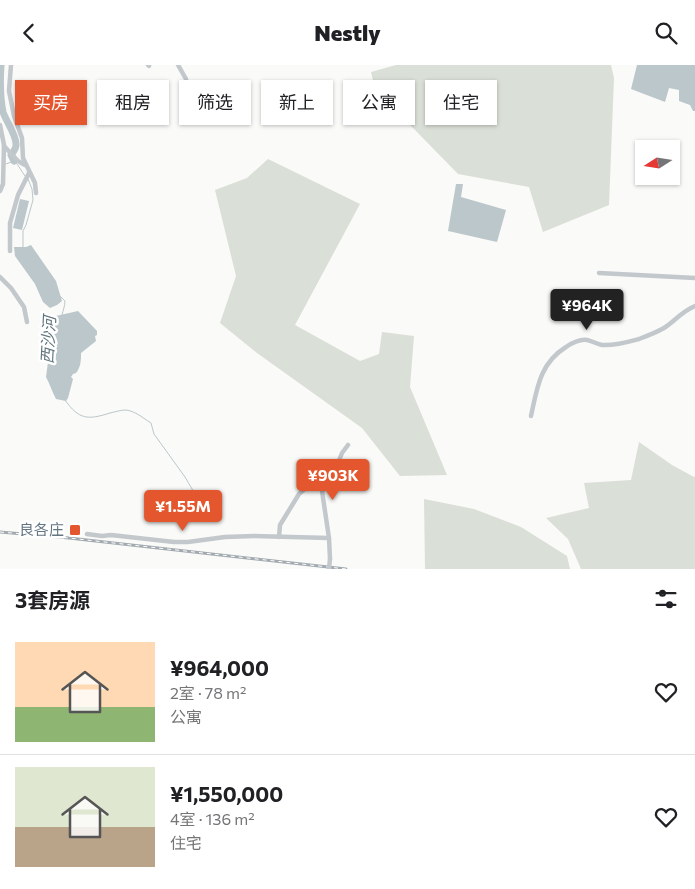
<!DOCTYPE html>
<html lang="zh">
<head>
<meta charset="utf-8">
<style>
  :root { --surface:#fff; --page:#f6f6f6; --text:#202124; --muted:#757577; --line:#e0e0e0; --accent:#e4572e }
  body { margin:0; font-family:Commissioner,"Noto Sans SC",sans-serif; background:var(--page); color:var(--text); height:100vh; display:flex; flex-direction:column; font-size:19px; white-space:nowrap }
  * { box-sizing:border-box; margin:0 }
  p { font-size:16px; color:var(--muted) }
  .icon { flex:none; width:28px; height:28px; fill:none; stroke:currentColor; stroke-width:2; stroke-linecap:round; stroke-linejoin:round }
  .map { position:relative; height:504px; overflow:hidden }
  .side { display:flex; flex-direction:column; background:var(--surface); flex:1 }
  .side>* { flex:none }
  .hud { position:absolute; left:15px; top:15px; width:665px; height:45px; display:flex; gap:10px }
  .needle { width:32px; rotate:258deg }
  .controls { position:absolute; left:635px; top:75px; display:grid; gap:10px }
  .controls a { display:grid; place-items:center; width:45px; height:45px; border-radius:0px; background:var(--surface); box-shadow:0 1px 4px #0004; font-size:25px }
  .price { position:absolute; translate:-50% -42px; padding:0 11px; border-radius:5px; background:var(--accent); color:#fff; font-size:16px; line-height:32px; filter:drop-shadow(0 1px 2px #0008) }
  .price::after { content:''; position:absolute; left:50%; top:30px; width:15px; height:11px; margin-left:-8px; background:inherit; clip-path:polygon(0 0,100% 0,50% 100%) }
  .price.on { background:#222; color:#fff }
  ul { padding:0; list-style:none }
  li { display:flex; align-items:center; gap:15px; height:125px; padding:0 15px }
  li+li { border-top:1px solid var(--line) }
  li span { display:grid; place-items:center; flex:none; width:140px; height:100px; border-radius:0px; color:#555 }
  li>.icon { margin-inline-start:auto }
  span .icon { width:60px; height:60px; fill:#fffc; stroke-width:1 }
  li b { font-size:21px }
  h2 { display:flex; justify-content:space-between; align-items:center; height:60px; padding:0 15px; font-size:21px }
  .tag { padding:0 18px; border-radius:0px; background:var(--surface); box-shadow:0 1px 4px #0004; font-size:18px; line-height:45px }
  .tag.on { background:var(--accent); color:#fff }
  header { display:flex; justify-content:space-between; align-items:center; height:65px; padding:0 15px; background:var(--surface); font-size:22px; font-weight:800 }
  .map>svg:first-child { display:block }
  .green { fill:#dadfd7 }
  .water { fill:#bbc7cb }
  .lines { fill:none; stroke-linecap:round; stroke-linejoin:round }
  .stream { stroke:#bbc7cb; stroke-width:1 }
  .river { stroke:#bbc7cb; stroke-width:7 }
  .street { stroke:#c3c8cc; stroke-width:4.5 }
  .rail-casing { stroke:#a2aab0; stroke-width:3 }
  .rail { stroke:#fff; stroke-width:1; stroke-dasharray:4; stroke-linecap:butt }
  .street-bridge { stroke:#c3c8cc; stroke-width:4.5 }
  .poi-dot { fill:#e4572e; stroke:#fff; stroke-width:2 }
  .labels { text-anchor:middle; stroke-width:5; stroke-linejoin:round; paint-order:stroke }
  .poi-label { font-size:15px; fill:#657683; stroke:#fff; text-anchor:end }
  .water-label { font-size:16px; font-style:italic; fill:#60757c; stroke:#fff }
</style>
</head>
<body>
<header><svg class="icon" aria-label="back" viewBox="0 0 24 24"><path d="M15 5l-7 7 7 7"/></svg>Nestly<svg class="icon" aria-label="search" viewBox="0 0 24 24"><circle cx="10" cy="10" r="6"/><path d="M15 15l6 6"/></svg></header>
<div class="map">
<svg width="695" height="504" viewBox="0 0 695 504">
  <rect width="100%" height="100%" fill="#fafaf8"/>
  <g class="green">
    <path d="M396,0H611L614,13L609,140L543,167L529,122L458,109L375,24L371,7Z"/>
    <path d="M268,94L360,139L295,260L360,296L379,289L382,267L414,271L410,322L447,410L400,411L362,363L257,288L220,258L236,211L215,125L247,113Z"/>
    <path d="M639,377L672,400L694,412L695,411V504H581L568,474L546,453L589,443L584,418L631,415Z"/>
    <path d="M424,434L474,444L521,462L567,491L570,504H425Z"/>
  </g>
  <g class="water">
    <path d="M637,0H695V46H693L690,40L679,36V25L669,23L665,37L631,24Z"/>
    <path d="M456,119H463L461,132L506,145L497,177L448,166Z"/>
    <path d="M20,134L29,136L22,165L13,163Z"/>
    <path d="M31,180L56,216L62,236L57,240L50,243L43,237L35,219L15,191L14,182H26Z"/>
    <path d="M78,246L97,266V270L95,271L96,276L81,288C81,295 81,302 76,308L73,309L71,312L73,314L68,333L66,336L56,334C52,327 50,319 46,312L48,297L43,281L49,268L47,253Z"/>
  </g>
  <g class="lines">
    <g class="stream">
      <path d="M6,99L14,96C19,100 21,106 25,111"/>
      <path d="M23,182V166L26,160L33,135L32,124L28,114"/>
      <path d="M60,231L65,236C65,241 63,245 62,250"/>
      <path d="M65,335C79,355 88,355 110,348C115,347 120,345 126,345C135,346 143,353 151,358L154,369L185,412L195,429"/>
    </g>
    <path class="river" d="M1,0C0,15 0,32 3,47C6,56 17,71 16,80C16,84 13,87 11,90L14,96"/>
    <g class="street">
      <path d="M11,0L9,26L14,51L22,73L23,93L35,118L36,128"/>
      <path d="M148,0L149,1"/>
      <path d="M178,0L186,14"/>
      <path d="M0,60L4,80L3,119L0,126"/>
      <path d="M4,81L18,96L25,100"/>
      <path d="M10,186V158L18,130L29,108"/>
      <path d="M599,208L695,213"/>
      <path d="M0,212L11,223L24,242L27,257"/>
      <path d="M531,351C537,323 540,298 566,282C572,278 580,274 587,275C592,276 597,279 602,280C614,281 628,277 639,274C647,271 657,267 664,263C675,256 682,246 695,241"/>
      <path d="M87,469L102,471L111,470L174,477H188L225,472L254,471L329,473"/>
      <path d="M279,472L280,460L299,429L309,420L317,414H329"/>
      <path d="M330,494L329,473L322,426L336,403L342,388L348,380"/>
    </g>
    <defs>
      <path id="rail" d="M0,467L69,473L346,504"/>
    </defs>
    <use href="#rail" class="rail-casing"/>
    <use href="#rail" class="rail"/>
    <path class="street-bridge" d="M329,504L330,494"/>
  </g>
  <rect class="poi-dot" x="69" y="459" width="12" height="12" rx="2.5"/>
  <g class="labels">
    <g class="poi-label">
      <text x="64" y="470">良各庄</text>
    </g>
    <g class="water-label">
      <text transform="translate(48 275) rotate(-87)" y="6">西沙河</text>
    </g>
  </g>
</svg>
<div class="controls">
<a><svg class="needle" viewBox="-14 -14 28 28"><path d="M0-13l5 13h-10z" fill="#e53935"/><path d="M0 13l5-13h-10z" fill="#757577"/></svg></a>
</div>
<b class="price on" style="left:587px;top:266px">¥964K</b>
<b class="price" style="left:333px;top:436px">¥903K</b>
<b class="price" style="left:183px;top:467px">¥1.55M</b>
<div class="hud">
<a class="tag on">买房</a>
<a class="tag">租房</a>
<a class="tag">筛选</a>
<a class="tag">新上</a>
<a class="tag">公寓</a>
<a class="tag">住宅</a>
</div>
</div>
<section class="side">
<h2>3套房源<svg class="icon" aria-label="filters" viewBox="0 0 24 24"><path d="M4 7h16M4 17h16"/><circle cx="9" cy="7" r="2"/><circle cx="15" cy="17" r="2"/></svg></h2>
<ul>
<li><span style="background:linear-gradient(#ffd9b3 65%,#8fb573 0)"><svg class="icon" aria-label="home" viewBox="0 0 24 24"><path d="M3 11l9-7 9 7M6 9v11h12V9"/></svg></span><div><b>¥964,000</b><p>2室 · 78 m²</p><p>公寓</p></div><svg class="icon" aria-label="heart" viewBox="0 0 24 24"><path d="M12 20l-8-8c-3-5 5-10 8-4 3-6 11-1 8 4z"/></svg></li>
<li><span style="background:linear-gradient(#dfe7d0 60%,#b9a48a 0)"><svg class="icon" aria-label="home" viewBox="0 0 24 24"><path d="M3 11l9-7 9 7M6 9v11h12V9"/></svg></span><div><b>¥1,550,000</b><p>4室 · 136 m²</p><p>住宅</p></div><svg class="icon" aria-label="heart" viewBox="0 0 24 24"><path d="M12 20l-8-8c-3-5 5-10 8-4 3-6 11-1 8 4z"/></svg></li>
</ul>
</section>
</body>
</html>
